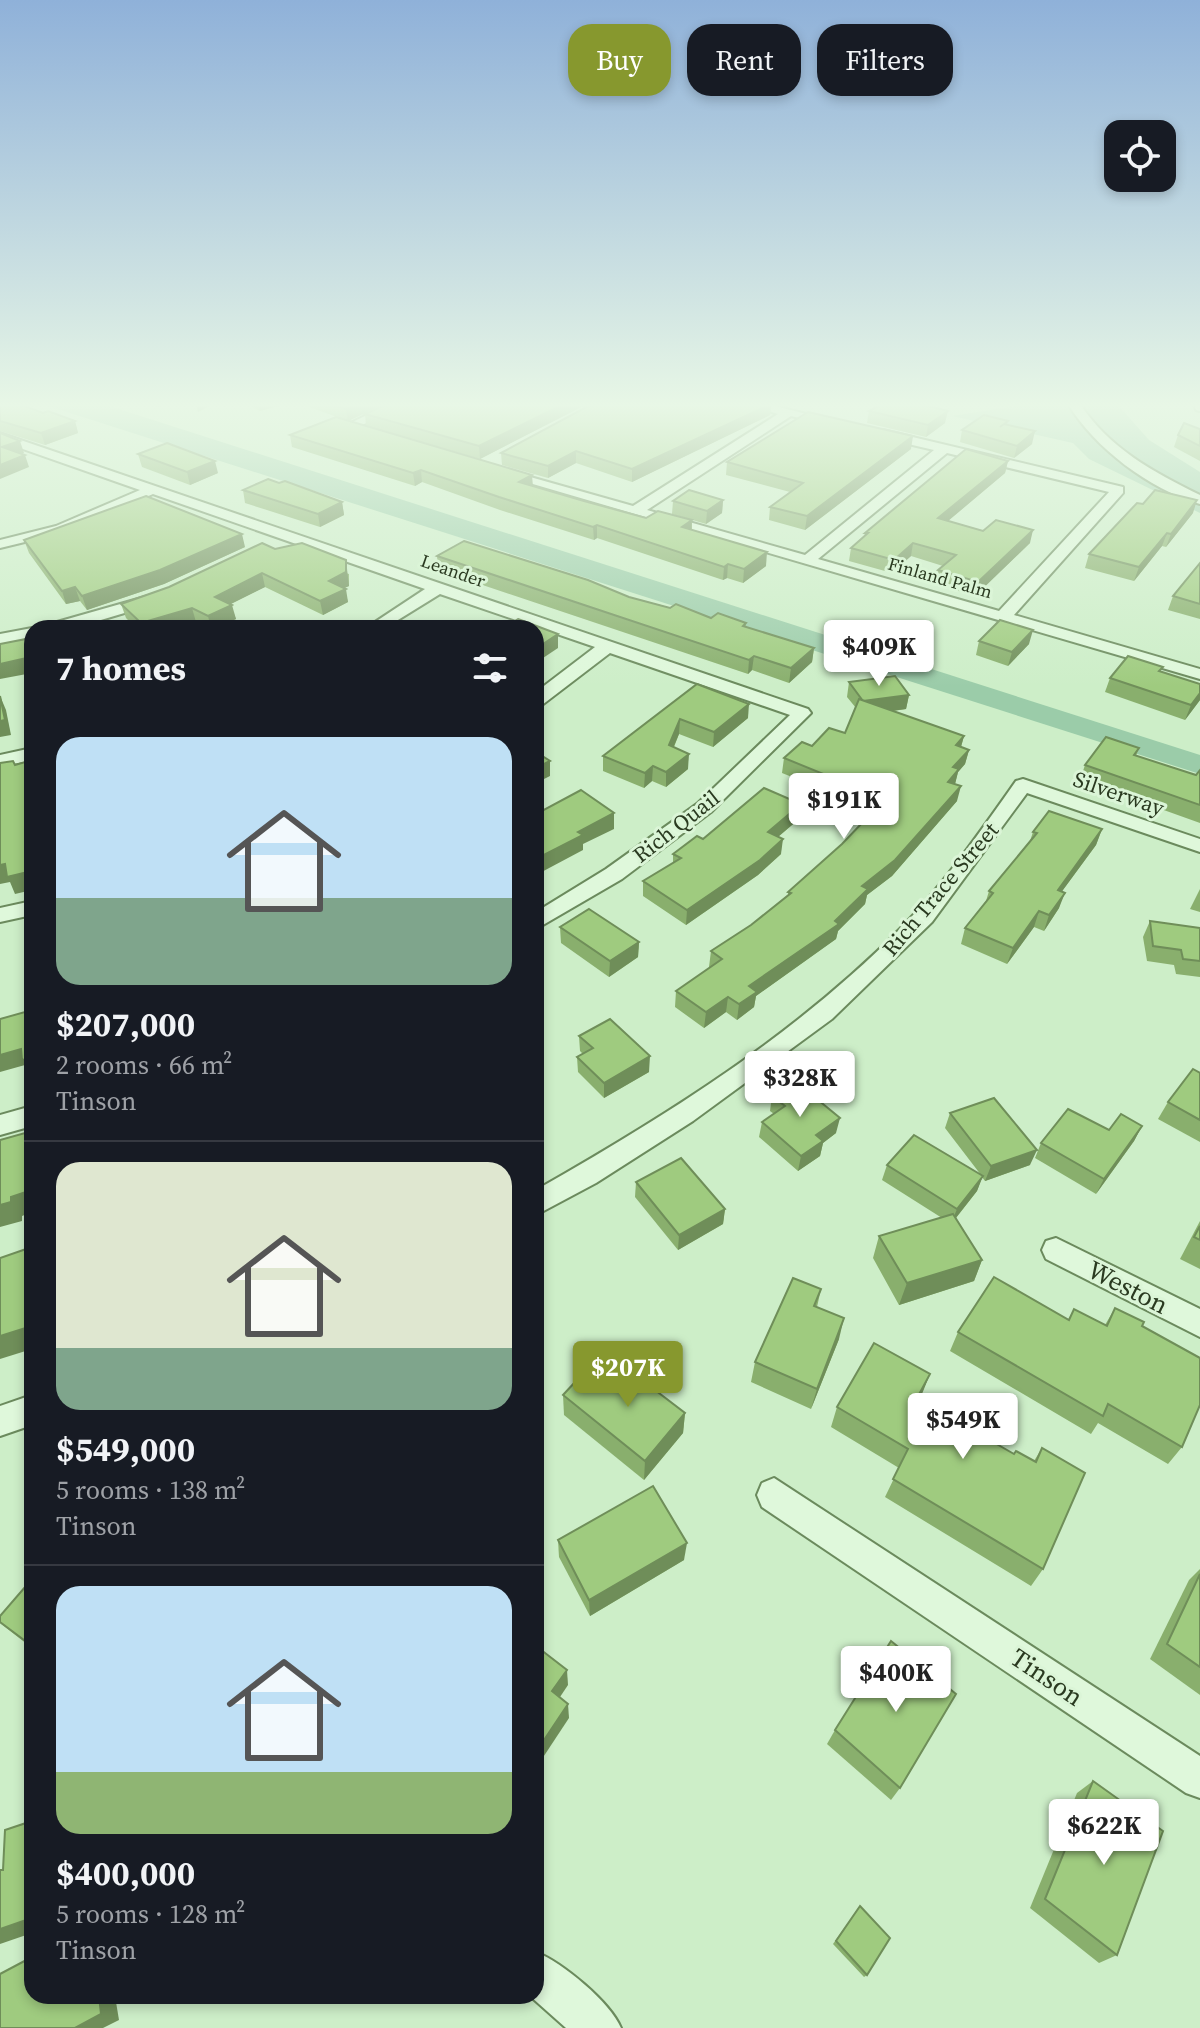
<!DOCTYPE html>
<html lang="en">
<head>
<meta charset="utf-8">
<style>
  :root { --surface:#171b24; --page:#20242c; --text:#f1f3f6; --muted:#9ea1a6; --line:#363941; --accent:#87982e }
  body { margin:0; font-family:"Source Serif 4",serif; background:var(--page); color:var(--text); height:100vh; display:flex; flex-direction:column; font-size:30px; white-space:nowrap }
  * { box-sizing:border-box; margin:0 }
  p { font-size:26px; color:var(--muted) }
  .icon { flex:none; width:44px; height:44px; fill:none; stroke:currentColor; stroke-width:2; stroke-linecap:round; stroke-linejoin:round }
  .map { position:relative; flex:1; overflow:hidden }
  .drawer { position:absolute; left:24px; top:620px; width:520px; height:1384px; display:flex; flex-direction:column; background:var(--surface); border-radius:24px; box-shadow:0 4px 12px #0003 }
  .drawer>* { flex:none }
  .hud { position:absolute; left:568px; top:24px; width:512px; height:72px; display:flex; gap:16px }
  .controls { position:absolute; left:1104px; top:120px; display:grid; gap:16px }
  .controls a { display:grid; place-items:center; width:72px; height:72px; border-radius:16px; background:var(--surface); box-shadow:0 4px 12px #0003; font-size:40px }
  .price { position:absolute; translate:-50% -68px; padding:0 18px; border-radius:8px; background:#fff; color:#222; font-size:26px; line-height:52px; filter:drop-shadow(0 2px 4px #0008) }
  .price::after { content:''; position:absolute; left:50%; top:48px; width:24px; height:18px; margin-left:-12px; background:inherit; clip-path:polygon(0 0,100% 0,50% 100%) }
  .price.on { background:var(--accent); color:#fff }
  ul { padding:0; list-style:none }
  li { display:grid; align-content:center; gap:16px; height:424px; padding:0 32px }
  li+li { border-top:2px solid var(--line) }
  li span { display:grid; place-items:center; height:248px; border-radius:24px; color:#555 }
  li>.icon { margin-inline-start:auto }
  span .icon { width:144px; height:144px; fill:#fffc; stroke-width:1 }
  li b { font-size:34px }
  h2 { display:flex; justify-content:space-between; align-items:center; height:96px; padding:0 32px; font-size:34px }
  .tag { padding:0 28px; border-radius:24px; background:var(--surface); box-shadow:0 4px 12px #0003; font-size:28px; line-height:72px }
  .tag.on { background:var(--accent); color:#fff }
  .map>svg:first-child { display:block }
  .green { fill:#9bcca9 }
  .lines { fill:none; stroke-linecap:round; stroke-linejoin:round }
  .minor-casing { stroke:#6b8a5d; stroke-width:4 }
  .minor { fill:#dff8db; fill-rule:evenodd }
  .wall { fill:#89af6d }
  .shaded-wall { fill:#6f8e59 }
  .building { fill:#9fcb7f; stroke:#6f8e59; stroke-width:2 }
  .labels { text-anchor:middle; stroke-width:6; stroke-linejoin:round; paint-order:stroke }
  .far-street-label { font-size:18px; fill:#2a3a20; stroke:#dbf5d7 }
  .street-label { font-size:22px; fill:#2a3a20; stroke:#dbf5d7 }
  .near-street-label { font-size:26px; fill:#2a3a20; stroke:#dbf5d7 }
</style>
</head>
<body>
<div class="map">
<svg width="1200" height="2028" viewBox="0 0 1200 2028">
  <rect width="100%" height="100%" fill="#cdeec8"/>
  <g class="green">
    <path d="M42,404H103L1200,755V774Z"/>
    <path d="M1030,404H1117L1149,440L1200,472V513L1089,459L1073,443L952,416Z"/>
  </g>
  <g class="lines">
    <defs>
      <g id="minor">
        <path d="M390,404H405L350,431L340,428Z"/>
        <path d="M746,404H767L838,422L832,426L791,416L647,510L805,555L934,450L878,437V431L883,430L1123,487V493L1014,615L1200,669V679L495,473L502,469L633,506L778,414ZM947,453L1109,492L999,611L818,559Z"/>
        <path d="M1068,404H1080C1109,448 1153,472 1200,495V504C1149,489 1095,448 1068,404Z"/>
        <path d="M1194,404H1200V411L1196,410Z"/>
        <path d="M0,433L808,709L811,713L711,812L622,879L536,929V912L606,869L697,804L790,715L610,653L542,705L536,706V692L595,647L440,594L385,628H366L425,589L153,494L66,532L0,548V540L56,526L140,490L0,441Z"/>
        <path d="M152,595L160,600L158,603L74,628H48L50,624Z"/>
        <path d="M32,628V638L0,644V634Z"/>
        <path d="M32,748V760L0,767V755Z"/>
        <path d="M1023,779L1200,839V852L1027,793L932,922L832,1019L693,1121L596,1183L536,1215V1190C666,1116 794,1036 900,929C944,884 980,832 1016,781Z"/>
        <path d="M32,901V915L0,922V908Z"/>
        <path d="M32,1106V1126L0,1135V1115Z"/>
        <path d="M1056,1238L1200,1309V1337L1046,1259L1042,1250L1046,1241Z"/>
        <path d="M32,1395V1425L0,1436V1406Z"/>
        <path d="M774,1478L1200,1756V1798L1186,1793L762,1507L757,1495L762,1483Z"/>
        <path d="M536,1952C563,1963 610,2002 621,2028H566L530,1996H536Z"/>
      </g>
    </defs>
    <use href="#minor" class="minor-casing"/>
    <use href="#minor" class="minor"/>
  </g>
  <g class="wall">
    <path d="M0,404L75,421L78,433L45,445L0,431Z"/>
    <path d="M146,404H167L158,407Z"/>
    <path d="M247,404H285L260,411Z"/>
    <path d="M301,404H384L348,421Z"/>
    <path d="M387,404H587L480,459L366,426L365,414Z"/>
    <path d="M592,404H800L794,406L771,404L770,415L632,482L576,463L548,478L502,465L501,453Z"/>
    <path d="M869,411L945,423L926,437L867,423Z"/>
    <path d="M1008,421L1007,425L1032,444L1014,458L960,442L962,430Z"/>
    <path d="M1200,429V461L1174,447L1178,435Z"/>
    <path d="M290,435L532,486L646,518L692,520V530L766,566L743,583L727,578L723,580L597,538L594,540L500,510L422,482L415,486L292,447Z"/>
    <path d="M911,449L805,530L769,520L770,507L790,492L726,475L727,462Z"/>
    <path d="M138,454L218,473L190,485L142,467Z"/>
    <path d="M1008,461L1005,473L948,521L1030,543L975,596L936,584L938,570L943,566L911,556L892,573L849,561L851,548L864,537L865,533Z"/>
    <path d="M279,483L342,502L344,515L320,527L245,503L243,490Z"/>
    <path d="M723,500L722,513L706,524L672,514L673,501Z"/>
    <path d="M1193,513L1166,547L1162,546L1134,581L1085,568L1089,554Z"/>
    <path d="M24,540L245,547L164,584L87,610L80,601L66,604L29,553Z"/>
    <path d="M275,549L349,574V586L344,588L348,602L323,615L265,587L230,604L236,619L216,628H208L196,622L175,628H136L126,618L121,604Z"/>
    <path d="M437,556L629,597L711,618L746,623V627L814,648L812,662L789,683L752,670L748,674L438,570Z"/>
    <path d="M1200,563V619L1168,610L1173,596Z"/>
    <path d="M979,641L1029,644L1008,666L976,655Z"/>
    <path d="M1161,672L1200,700L1185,720L1105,692L1110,678Z"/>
    <path d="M849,682L909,695L906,709L893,711L964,736L961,747L969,750L965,764L958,772L955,784L957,801L892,876L867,895L865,904L838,931L836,939L756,996L754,1007L737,1020L726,1012L704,1028L675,1007L676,991L711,967H709L711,951L751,925L788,895V892L842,844L874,810L782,773L784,758L845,733L856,708L847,697Z"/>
    <path d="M697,684L748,718L713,747L679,734L674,747L688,769L666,787L652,781L644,788L603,771V756Z"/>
    <path d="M1139,748L1136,756L1196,775L1200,770V823L1080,780L1085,765Z"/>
    <path d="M799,819L778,837L781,854L758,875L686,925L643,896V881L673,863V854L703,839Z"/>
    <path d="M1102,829L1096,845L1062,891L1059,908L1044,931L1034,927L1007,964L961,944L965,928L986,901L989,891L1030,841L1033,832Z"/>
    <path d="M1200,889V912L1190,909Z"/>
    <path d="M1150,921L1200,928V977L1176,974L1174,965L1147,961L1143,937Z"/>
    <path d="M560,927L639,942L638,957L609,977L561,943Z"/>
    <path d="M579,1036L649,1072L604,1098L578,1072L577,1057L583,1054L580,1051Z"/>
    <path d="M1200,1073V1142L1158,1119L1168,1102Z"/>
    <path d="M772,1096L836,1133L823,1143L820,1156L798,1171L759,1137L762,1122L774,1114L770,1111Z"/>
    <path d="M950,1113L1030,1165L985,1181L982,1177L977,1191L956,1218L982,1260L974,1281L899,1305L873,1258L879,1236L942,1218L882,1180L887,1165L981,1175L945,1128Z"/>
    <path d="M1142,1126L1134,1141L1096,1194L1035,1158L1041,1143Z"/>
    <path d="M636,1182L725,1209L723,1224L678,1250L635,1197Z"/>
    <path d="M1200,1221V1269L1180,1259Z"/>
    <path d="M821,1289L817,1307L839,1339L811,1409L751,1382L755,1362Z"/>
    <path d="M1115,1308L1142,1326L1182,1447L1168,1464L1098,1423L1091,1434L950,1351L958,1332L1068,1320L1074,1309L1105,1325Z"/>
    <path d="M930,1374L919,1399L1014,1454L1034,1461L1042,1448L1043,1569L1031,1586L885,1497L899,1468L831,1427L837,1407Z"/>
    <path d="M590,1391L685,1413L683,1433L644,1480L564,1415L563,1395Z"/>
    <path d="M558,1540L684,1560L590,1616L559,1557Z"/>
    <path d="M1200,1569V1695L1150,1659L1189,1580Z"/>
    <path d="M32,1579V1648L0,1623Z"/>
    <path d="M835,1730L900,1788L891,1800L827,1744Z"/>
    <path d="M1093,1781L1117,1955L1099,1963L1030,1908L1077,1793Z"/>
    <path d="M860,1906L867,1975L864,1977L833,1944Z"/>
  </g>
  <g class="shaded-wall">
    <path d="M196,404H214L198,412Z"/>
    <path d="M259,404H285L260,411Z"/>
    <path d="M358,404H384L348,421L346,409Z"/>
    <path d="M564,404H587L480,459L479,446Z"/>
    <path d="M771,404L770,415L632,482V469Z"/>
    <path d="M948,411L945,423L926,437L928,425Z"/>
    <path d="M75,421L78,433L45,445L41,433Z"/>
    <path d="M1035,431L1032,444L1014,458L1017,446Z"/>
    <path d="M913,436L911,449L805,530L807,516Z"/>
    <path d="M20,441L24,453L6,459L2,447Z"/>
    <path d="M576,451V463L548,478V466Z"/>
    <path d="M25,455L29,467L0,479V465Z"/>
    <path d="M215,461L218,473L190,485L187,472Z"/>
    <path d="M1008,461L1005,473L936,531L938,518Z"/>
    <path d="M421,470L422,482L415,486L413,473Z"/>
    <path d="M532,475L533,487L519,482Z"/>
    <path d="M723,500L722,513L706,524L707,511Z"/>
    <path d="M1197,500L1193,513L1166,547L1171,534Z"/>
    <path d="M342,502L344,515L320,527L318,514Z"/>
    <path d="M692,520L691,534L682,527Z"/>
    <path d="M597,525V538L594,540L593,527Z"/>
    <path d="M1033,530L1030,543L975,596L978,582Z"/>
    <path d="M1167,533L1162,546L1134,581L1139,567Z"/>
    <path d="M242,534L245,547L164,584L87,610L82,596Z"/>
    <path d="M913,543L911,556L892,573L894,560Z"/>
    <path d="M767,552L766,566L743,583L744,569Z"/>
    <path d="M346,560L349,586L331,594L329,581Z"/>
    <path d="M728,564L727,578L723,580L724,567Z"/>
    <path d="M262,573L265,587L219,610L215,597Z"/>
    <path d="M75,587L80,601L66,604L62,591Z"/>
    <path d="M346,589L348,602L323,615L320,601Z"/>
    <path d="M232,605L236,619L216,628H211L208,616Z"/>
    <path d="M192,608L196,622L175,628H142L141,623Z"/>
    <path d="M1033,630L1029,644L1008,666L1012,652Z"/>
    <path d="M558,634V648L537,662V648Z"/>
    <path d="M26,639L32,655V673L0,679V664Z"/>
    <path d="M814,648L812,662L789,683L791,668Z"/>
    <path d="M754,656L752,670L748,674L749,660Z"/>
    <path d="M1200,693V700L1185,720L1191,705Z"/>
    <path d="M909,695L906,709L861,715L863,701Z"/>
    <path d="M0,696L6,710L11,735L0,737Z"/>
    <path d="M749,704L748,718L713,747L714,732Z"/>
    <path d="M680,719L679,734L668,760L669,745Z"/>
    <path d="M964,736L960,750L956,745Z"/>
    <path d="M969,750L965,764L958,772L955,784L944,797L953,767Z"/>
    <path d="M689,754L688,769L666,787V772Z"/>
    <path d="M550,761V776L536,783V768Z"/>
    <path d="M653,766L652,781L644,788L645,773Z"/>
    <path d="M961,786L957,801L892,876L867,895L865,904L838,931L836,939L756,996L754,1007L737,1020L739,1004L749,986L835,921L862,886Z"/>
    <path d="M801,804L799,819L766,847L768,832Z"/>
    <path d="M614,813V829L583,844V850L536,875V859L578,832Z"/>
    <path d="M1102,829L1096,845L1052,905L1058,890Z"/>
    <path d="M783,839L781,854L758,875L686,925L687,910Z"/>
    <path d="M5,864L32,871V890L15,894L10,882L0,884V865Z"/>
    <path d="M1065,893L1059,908L1044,931L1049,915Z"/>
    <path d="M1039,911L1034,927L1007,964L1013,948Z"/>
    <path d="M639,942L638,957L609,977L610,961Z"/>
    <path d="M728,997L726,1012L704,1028L706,1012Z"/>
    <path d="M542,1000L543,1019L536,1023V1003Z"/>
    <path d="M21,1049L32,1058V1075L30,1076L25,1065L0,1072V1055Z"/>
    <path d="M650,1056L649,1072L604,1098V1083Z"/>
    <path d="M840,1118L836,1133L823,1143L820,1156L798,1171L801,1156L816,1135Z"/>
    <path d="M1142,1126L1134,1141L1096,1194L1104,1179Z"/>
    <path d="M1037,1150L1030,1165L985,1181L991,1166Z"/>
    <path d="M983,1176L977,1191L951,1224L957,1209Z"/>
    <path d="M32,1190V1212L22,1216V1221L0,1227V1205L11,1197Z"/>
    <path d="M725,1209L723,1224L678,1250L679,1235Z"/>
    <path d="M982,1260L974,1281L899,1305L907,1283Z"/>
    <path d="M844,1318L839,1339L811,1409L817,1389Z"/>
    <path d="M32,1326V1349L0,1359V1336Z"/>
    <path d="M930,1374L922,1394L909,1418L917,1398Z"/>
    <path d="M685,1413L683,1433L644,1480L645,1461Z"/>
    <path d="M687,1543L684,1560L590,1616L589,1600Z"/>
    <path d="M567,1670L568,1685L554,1706L552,1691Z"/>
    <path d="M568,1704L569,1718L536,1768V1752Z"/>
    <path d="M32,1918V1933L0,1944V1929Z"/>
    <path d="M99,1996H115L119,2020L103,2028H75Z"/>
  </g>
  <g class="building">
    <path d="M0,404H19L43,413L48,411L75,421L41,433L0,421Z"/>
    <path d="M332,404H358L346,409Z"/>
    <path d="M387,404H564L479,446L365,414Z"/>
    <path d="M592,404H771L632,469L576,451L548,466L501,453Z"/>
    <path d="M882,404H920L948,411L928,425L869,411Z"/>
    <path d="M808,412L913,436L807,516L770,507L803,483L727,462Z"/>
    <path d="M984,415L1008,421L1000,427L1004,424L1035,431L1017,446L962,430Z"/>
    <path d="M336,417L532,475L519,482L584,501L646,518L658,511L692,520L682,527L767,552L744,569L728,564L724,567L597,525L593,527L499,497L421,470L413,473L290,435Z"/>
    <path d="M1184,423L1200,429V446L1178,435Z"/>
    <path d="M0,433L20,441L2,447L25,455L0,465Z"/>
    <path d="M167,443L215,461L187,472L138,454Z"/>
    <path d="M966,449L1008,461L938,518L983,531L996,520L1033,530L978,582L938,570L956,555L913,543L894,560L851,548L868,533H865Z"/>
    <path d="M268,479L279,483L285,481L342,502L318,514L243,490Z"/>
    <path d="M689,490L723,500L707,511L673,501Z"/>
    <path d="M1155,490L1197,500L1171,534L1167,533L1139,567L1089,554L1137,503L1143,504Z"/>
    <path d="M146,496L242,534L160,570L82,596L75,587L62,591L24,540Z"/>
    <path d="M464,541L588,580L629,597L670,608L676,604L711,618L718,613L746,623L743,626L814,648L791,668L754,656L749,660L437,556Z"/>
    <path d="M262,543L275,549L302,543L346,560V572L329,581L346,589L320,601L262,573L215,597L232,605L208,616L192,608L141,623L121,604L169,587Z"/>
    <path d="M1200,563V604L1173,596Z"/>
    <path d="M518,619L558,634L537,648L536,628H504Z"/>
    <path d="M1000,620L1033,630L1012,652L979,641Z"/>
    <path d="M26,639L31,657L0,664V644Z"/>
    <path d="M1128,656L1163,667L1159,671L1200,684V693L1191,705L1110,678Z"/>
    <path d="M895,676L909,695L863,701L849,682Z"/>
    <path d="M697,684L749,704L714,732L680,719L669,745L689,754L666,772L653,766L645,773L603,756Z"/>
    <path d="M0,696L5,720L0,721Z"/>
    <path d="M859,699L964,736L956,745L969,750L953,767L959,769L948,782L961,786L895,860L862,886L868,889L835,921L839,924L749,986L757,992L739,1004L728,997L706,1012L676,991L722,959L711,951L751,925L791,893L788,892L842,844L885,799L784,758L802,742L812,746L829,728L845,733Z"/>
    <path d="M1106,737L1139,748L1134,755L1196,775L1200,770V805L1085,765Z"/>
    <path d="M536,752L550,761L536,768Z"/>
    <path d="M32,760V859H30L32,871L7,877L5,864L0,865V763L13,761L15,765Z"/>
    <path d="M764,788L801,804L768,832L783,839L760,860L687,910L643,881L681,858L673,854L697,836L703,839Z"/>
    <path d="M581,790L614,813L578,832L583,835L536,859V814Z"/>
    <path d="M1049,811L1102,829L1058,890L1065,893L1049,915L1039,911L1013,948L965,928L993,893L989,891L1037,833L1033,832Z"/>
    <path d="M589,909L639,942L610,961L560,927Z"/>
    <path d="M1150,921L1200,928V961L1183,959L1181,950L1153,946Z"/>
    <path d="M536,994L542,1000L536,1003Z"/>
    <path d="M32,1010V1058L22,1060L21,1049L0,1055V1019Z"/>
    <path d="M610,1019L650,1056L604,1083L577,1057L593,1048L579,1036Z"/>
    <path d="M1193,1069L1200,1073V1120L1168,1102Z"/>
    <path d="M795,1081L840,1118L816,1135L823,1141L801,1156L762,1122L785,1106L772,1096Z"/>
    <path d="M994,1098L1037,1150L991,1166L950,1113Z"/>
    <path d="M1068,1109L1109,1130L1121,1114L1142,1126L1104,1179L1041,1143Z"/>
    <path d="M32,1131V1190L11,1197V1202L0,1205V1140Z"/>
    <path d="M914,1135L983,1176L957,1209L887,1165Z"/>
    <path d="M681,1158L725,1209L679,1235L636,1182Z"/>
    <path d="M953,1214L982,1260L907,1283L879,1236Z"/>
    <path d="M1200,1226V1240L1194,1237Z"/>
    <path d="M32,1247V1326L0,1336V1258Z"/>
    <path d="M994,1277L1069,1320L1074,1309L1107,1326L1115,1308L1144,1322L1142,1326L1200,1358V1405L1182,1447L1108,1404L1103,1416L958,1332Z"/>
    <path d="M793,1278L821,1289L814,1306L844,1318L817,1389L755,1362Z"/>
    <path d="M874,1343L930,1374L917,1398L1014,1454L1016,1451L1036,1462L1042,1448L1085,1473L1043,1569L893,1479L908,1449L837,1407Z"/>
    <path d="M617,1361L685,1413L645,1461L563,1395L577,1380L590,1391Z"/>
    <path d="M653,1486L687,1543L589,1600L558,1540Z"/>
    <path d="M1200,1574V1667L1167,1644Z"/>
    <path d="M32,1579V1646L0,1622V1616Z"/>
    <path d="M891,1641L956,1694L900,1788L835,1730Z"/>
    <path d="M536,1646L567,1670L552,1691L568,1704L536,1752Z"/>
    <path d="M1093,1781L1163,1831L1117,1955L1045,1899Z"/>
    <path d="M32,1821V1918L0,1929V1870H3L5,1830Z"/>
    <path d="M860,1906L890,1938L867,1975L836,1941Z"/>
    <path d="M32,1957V1996H99L101,2014L75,2028H0V1974Z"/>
  </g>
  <linearGradient id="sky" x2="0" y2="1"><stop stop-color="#8fb1d9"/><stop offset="0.59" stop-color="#e8f7e6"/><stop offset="1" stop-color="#e8f7e6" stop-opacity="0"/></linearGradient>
  <rect width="1200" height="687" fill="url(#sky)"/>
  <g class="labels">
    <g class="far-street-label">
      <text transform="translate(453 571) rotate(19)" y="6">Leander</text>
      <text transform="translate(940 578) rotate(16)" y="6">Finland Palm</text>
    </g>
    <g class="street-label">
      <text transform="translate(1119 793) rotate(19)" y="8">Silverway</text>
      <text transform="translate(676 826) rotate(-38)" y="8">Rich Quail</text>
      <text transform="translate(940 889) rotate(-50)" y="8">Rich Trace Street</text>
    </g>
    <g class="near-street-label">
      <text transform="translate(1128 1287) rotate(27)" y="9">Weston</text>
      <text transform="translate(1047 1677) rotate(34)" y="9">Tinson</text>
    </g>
  </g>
</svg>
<div class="controls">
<a><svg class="icon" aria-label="locate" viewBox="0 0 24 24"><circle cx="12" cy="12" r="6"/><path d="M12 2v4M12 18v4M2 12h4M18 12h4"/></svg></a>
</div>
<b class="price" style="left:879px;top:688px">$409K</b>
<b class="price" style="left:844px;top:841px">$191K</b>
<b class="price" style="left:800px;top:1119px">$328K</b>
<b class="price on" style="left:628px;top:1409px">$207K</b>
<b class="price" style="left:963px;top:1461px">$549K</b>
<b class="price" style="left:896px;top:1714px">$400K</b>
<b class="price" style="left:1104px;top:1867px">$622K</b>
<div class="hud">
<a class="tag on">Buy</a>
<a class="tag">Rent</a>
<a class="tag">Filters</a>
</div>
<section class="drawer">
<h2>7 homes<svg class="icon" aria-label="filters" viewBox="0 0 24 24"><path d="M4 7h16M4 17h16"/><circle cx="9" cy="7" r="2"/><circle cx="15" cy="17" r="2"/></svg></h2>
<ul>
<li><span style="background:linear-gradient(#bfe0f5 65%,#7fa58c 0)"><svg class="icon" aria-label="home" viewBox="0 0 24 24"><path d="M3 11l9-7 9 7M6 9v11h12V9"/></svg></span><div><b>$207,000</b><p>2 rooms · 66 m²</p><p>Tinson</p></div></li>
<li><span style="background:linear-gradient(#dfe7d0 75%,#7fa58c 0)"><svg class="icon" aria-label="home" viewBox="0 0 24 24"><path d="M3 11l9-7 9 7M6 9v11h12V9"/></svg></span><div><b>$549,000</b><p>5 rooms · 138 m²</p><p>Tinson</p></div></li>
<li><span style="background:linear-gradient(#bfe0f5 75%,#8fb573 0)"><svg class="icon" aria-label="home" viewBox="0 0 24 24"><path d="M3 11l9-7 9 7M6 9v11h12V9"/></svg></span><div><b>$400,000</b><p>5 rooms · 128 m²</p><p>Tinson</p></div></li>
</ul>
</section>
</div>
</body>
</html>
